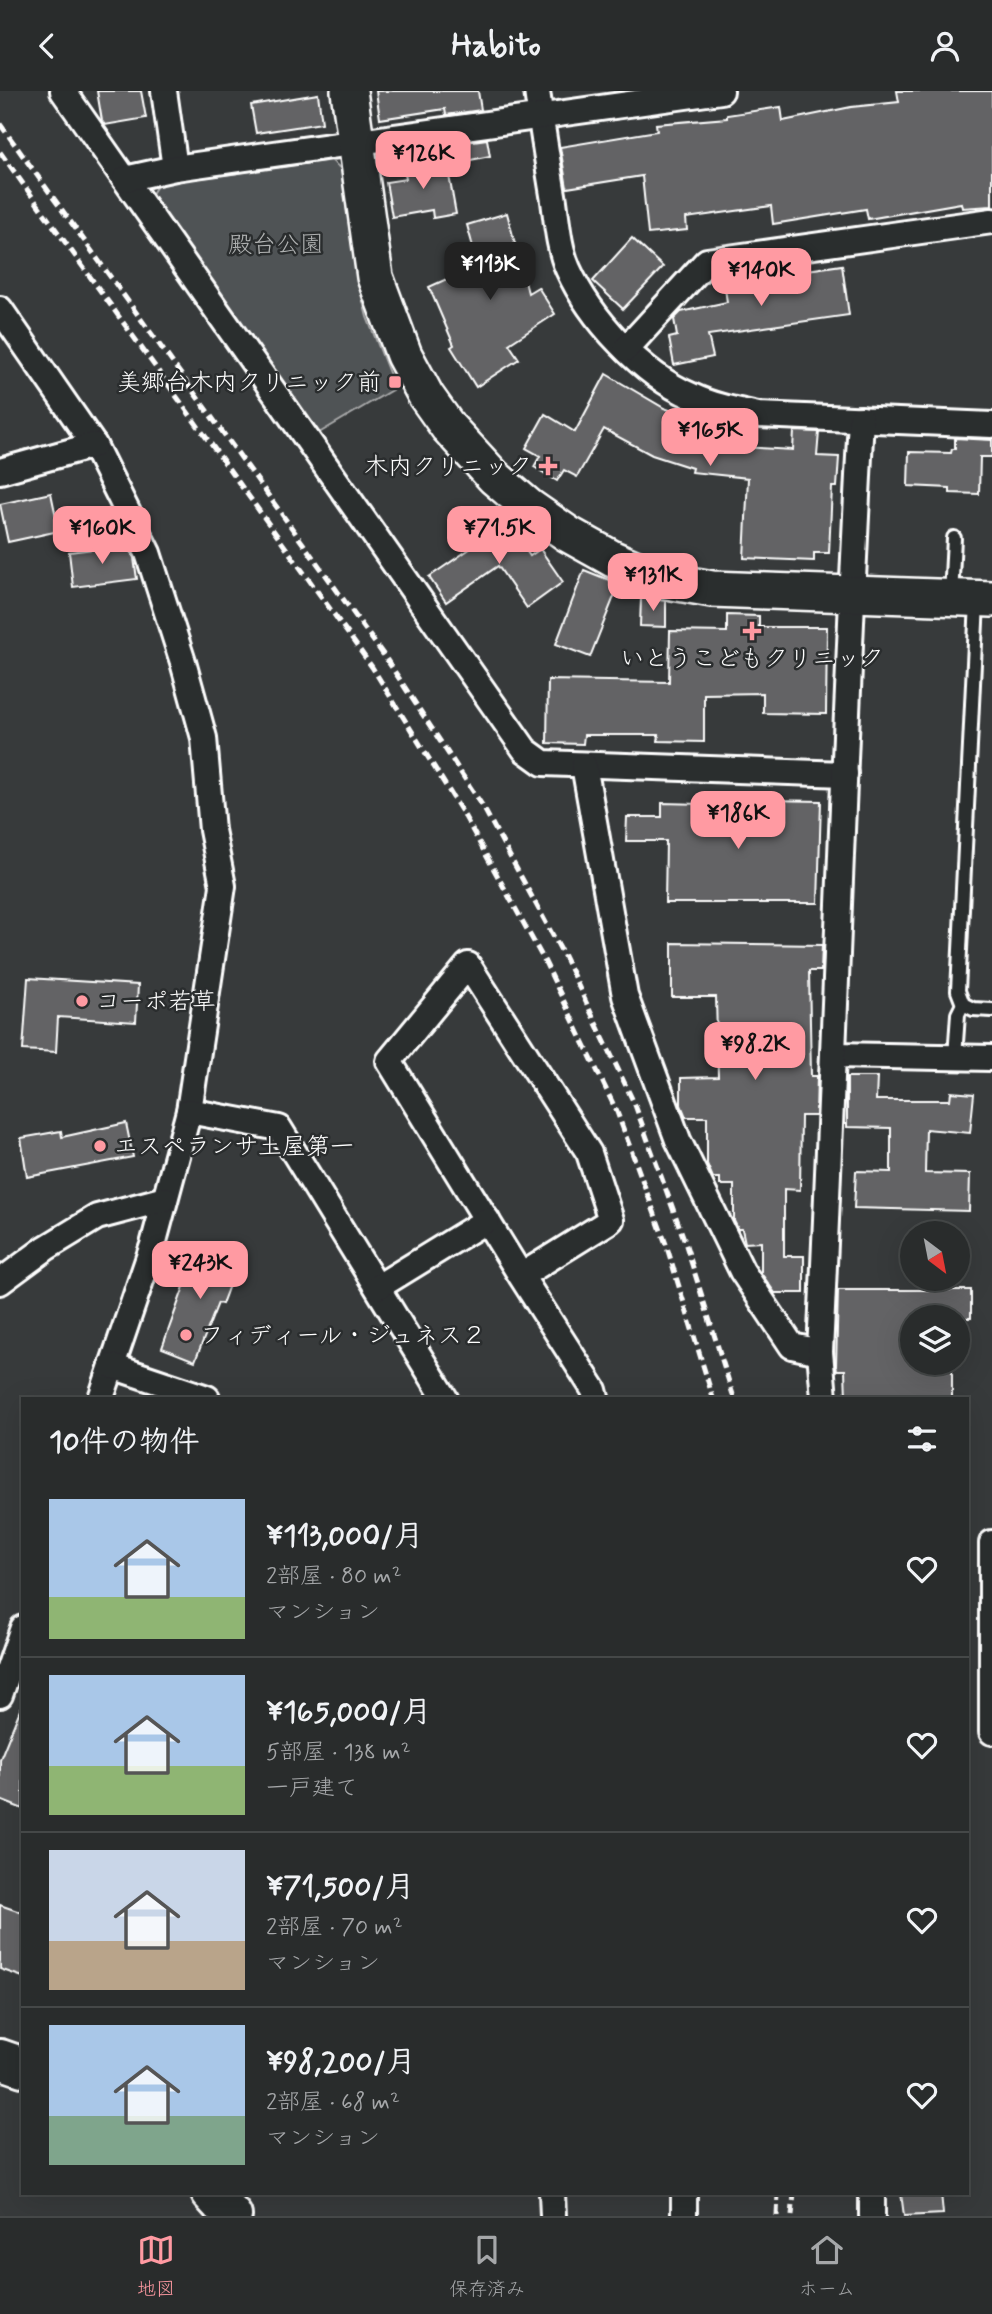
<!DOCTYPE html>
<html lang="ja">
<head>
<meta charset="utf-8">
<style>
  :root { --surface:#292c2c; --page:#313434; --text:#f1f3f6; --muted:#a5a7a9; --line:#454848; --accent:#ff9aa2 }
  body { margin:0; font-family:Mynerve,"Klee One",sans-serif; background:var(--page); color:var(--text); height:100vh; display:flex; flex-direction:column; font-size:26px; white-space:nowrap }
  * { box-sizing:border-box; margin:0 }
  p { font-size:23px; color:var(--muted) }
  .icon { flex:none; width:38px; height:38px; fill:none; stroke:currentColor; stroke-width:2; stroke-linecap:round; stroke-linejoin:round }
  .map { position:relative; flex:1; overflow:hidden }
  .side { position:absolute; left:21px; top:1306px; width:948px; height:798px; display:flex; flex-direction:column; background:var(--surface); border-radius:0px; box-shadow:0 7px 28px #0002,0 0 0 2px var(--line) }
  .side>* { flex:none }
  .needle { width:46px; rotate:148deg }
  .buttons { position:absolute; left:900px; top:1130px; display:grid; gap:14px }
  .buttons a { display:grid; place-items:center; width:70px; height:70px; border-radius:50%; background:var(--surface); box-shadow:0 7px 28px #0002,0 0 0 2px var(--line); font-size:35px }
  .price { position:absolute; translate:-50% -60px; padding:0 16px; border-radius:14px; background:var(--accent); color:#111; font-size:23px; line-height:46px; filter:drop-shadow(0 2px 4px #0008) }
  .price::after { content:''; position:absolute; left:50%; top:42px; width:21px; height:16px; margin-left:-10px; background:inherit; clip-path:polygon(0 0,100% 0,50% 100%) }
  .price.active { background:#222; color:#fff }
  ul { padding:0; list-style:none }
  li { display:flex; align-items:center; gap:21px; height:175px; padding:0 28px }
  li+li { border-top:2px solid var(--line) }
  li span { display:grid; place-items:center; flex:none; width:196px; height:140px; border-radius:0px; color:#555 }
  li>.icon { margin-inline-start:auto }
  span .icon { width:84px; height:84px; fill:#fffc; stroke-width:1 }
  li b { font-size:30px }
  h2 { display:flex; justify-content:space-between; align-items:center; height:84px; padding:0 28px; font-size:30px }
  header { display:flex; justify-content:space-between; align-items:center; height:91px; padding:0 28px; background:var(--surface); font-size:32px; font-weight:700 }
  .tab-bar { display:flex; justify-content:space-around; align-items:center; height:98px; border-top:2px solid var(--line); background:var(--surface); font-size:19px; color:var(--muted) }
  .tab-bar a { display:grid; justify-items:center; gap:4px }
  .tab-bar .active { color:var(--accent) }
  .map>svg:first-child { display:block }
  .green { fill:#505354; stroke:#a8a9aa; stroke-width:2 }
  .building { fill:#636465; stroke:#fff; stroke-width:2 }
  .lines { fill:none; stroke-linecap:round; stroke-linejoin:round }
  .lane-casing { stroke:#fff; stroke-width:18 }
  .street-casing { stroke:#fff; stroke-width:30 }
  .secondary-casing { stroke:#fff; stroke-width:40 }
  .primary-casing { stroke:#fff; stroke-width:44 }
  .lane { stroke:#2a2d2e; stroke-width:12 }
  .street { stroke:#2a2d2e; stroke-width:24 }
  .secondary { stroke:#2a2d2e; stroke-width:35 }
  .primary { stroke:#2a2d2e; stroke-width:38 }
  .rail { stroke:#fff; stroke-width:5; stroke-dasharray:10 5; stroke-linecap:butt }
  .poi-dot { fill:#ff9aa2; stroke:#2a2d2e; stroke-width:2.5 }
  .labels { text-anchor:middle; stroke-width:5; stroke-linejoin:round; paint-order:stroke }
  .park-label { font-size:24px; fill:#b0b2b2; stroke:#2a2d2e }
  .poi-label { font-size:24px; fill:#fff; stroke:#2a2d2e; text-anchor:start }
</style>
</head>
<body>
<header><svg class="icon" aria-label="back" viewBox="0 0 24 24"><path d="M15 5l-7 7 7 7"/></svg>Habito<svg class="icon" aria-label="person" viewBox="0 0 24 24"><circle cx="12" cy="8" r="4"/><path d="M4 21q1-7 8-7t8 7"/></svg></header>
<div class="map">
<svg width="992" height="2125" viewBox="0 0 992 2125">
  <rect width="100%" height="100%" fill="#373a3b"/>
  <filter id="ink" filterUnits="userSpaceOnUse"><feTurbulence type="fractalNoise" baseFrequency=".0143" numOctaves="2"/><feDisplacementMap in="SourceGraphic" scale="14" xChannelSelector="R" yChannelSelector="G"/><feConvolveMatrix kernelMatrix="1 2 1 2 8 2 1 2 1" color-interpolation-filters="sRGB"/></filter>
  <g filter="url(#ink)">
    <path class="green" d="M331,69L341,78L356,183L367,226L395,297L319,342L150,106L158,93Z"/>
    <g class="building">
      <path d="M97,0H141L146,27L105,34L102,30Z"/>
      <path d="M376,0H478L481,19L446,24L445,18L380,28Z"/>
      <path d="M897,0H992V115L962,117L961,112L868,128L866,118L773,133L771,115L686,127L687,139L648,143L642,85L567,97L560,56L657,40L656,33L727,27V24L781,16L783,30L851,16L899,11Z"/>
      <path d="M318,3L322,32L256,42L251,14Z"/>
      <path d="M487,48L490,65L456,72L452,53Z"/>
      <path d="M446,68L456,123L433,127L432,119L392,126L386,91L406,88L404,75Z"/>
      <path d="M507,122L528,202L538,196L555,223L509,253L519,268L476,296L451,256L454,254L429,196L478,174L467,134Z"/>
      <path d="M632,147L663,176L623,218L593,190Z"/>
      <path d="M842,174L849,224L708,244L713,266L674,274L669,247L677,245L674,228L681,221L727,211L724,191Z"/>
      <path d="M606,283L664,317L687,325L681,342L731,348V353L742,356L793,359L794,340L819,341L817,365L839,366L837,396H832L829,462H814V470L744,467L748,387L691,381L692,377L652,364L604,338L577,386L564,379L557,390L534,376L540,365L526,357L545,323L575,341Z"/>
      <path d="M955,347L992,349V366H980L979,403L950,402V397L908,395L909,361L951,362L952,358H955Z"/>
      <path d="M51,402L59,440L8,451L0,413Z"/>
      <path d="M501,425L530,465L540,458L563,491L527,517L498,475L446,511L429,486L474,455L469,448Z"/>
      <path d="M128,454L134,467L137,488L73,496L69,461Z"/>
      <path d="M584,479L619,493L590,566L556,553Z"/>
      <path d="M641,507L666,510V536L640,535Z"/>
      <path d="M727,524L759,525V536H827L826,623L763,622V602L704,603V651L658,650L659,644H584L583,653L547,652L548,589L669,591L670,540L727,541Z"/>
      <path d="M743,704H768V709L821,710L818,812H665L666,750H626L627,726H662V712L743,714Z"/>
      <path d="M672,852L822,854L821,880H809L811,985H817L816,1025H801L800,1099L784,1098V1165H804V1202H775L761,1182V1151L745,1152L742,1138H738L734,1130V1094H720V1087H713L707,1073V1026H686L681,1014V987L718,986L716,906H672Z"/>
      <path d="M28,887L138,894L136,931L58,926L56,961L23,959Z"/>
      <path d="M847,986H877L876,1009H950L951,1001L974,1003L970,1042L926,1038L925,1082L970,1083L969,1120L854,1117L856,1080L891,1081V1037L847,1036Z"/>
      <path d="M126,1032L133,1066L27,1086L21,1047L61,1040L62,1046Z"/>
      <path d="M199,1154L239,1167L222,1213L218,1212L195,1270L162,1257Z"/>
      <path d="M838,1199H971V1227H912V1272H952V1307H846L845,1279H837L836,1275Z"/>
      <path d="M22,1614H23V1718L0,1709V1668Z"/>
      <path d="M0,1814L23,1822V1886L0,1878Z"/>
      <path d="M901,2102H941L943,2123L904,2125Z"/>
    </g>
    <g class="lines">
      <defs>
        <g id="lane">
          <path d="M951,506L954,447"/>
          <path d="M977,511L958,900L963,913L973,918L992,919"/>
          <path d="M955,966L958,923L963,913"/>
        </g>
        <g id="street">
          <path d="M63,0L525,659L543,672L845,683"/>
          <path d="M164,0L175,77"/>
          <path d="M537,0C542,37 548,74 554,110C557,132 559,158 568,178C590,227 642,284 692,305C713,315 735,319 758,324L992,334"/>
          <path d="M125,88L175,77L721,0"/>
          <path d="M0,218L94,354L148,462L183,571L204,647L212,739L223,795L189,1020L153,1154L101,1307"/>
          <path d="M626,258L707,170L992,130"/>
          <path d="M0,380L94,354"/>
          <path d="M584,674L625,905L678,1049L742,1180L792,1255L820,1261"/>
          <path d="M834,964L992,967"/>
          <path d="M189,1020L279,1037L445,1307"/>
          <path d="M521,1185L611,1129L589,1062L468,874L389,970L521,1185L594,1299L596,1307"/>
          <path d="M0,1191L46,1157L97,1126L165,1108"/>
          <path d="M378,1196L487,1129"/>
          <path d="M112,1275L207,1307"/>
          <path d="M824,1307L820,1261C835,950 844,639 861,328"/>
          <path d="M992,1452V1641"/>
          <path d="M0,1604L23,1537"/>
          <path d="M552,2102L553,2125"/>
          <path d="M684,2102V2125"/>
          <path d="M872,2125V2102"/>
        </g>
        <path id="secondary" d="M349,0L375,186L404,264L426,305L448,336L494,386L529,416L568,443L613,468L662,489L712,498L992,508"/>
        <g id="primary">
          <path d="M0,1968L23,1976"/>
          <path d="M211,2102L232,2125"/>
        </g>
      </defs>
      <use href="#lane" class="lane-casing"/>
      <use href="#street" class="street-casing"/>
      <use href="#secondary" class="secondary-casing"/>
      <use href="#primary" class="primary-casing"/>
      <use href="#lane" class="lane"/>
      <use href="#street" class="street"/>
      <use href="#secondary" class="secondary"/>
      <use href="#primary" class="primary"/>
      <g class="rail">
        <path d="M0,33L385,566L482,714L563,863L635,1014L684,1148L734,1307"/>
        <path d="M0,61L372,576L464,724L545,871L617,1021L666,1153L713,1307"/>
        <path d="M777,2125L778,2102"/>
        <path d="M792,2125L794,2102"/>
      </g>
    </g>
  </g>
  <g class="poi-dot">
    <rect x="388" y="284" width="14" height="14" rx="3.5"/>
    <path d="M544.5 364.5h7v7h7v7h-7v7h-7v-7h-7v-7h7z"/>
    <path d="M748.5 529.5h7v7h7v7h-7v7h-7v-7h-7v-7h7z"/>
    <circle cx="82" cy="910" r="7"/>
    <circle cx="100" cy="1055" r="7"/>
    <circle cx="186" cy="1244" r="7"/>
  </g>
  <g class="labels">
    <g class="park-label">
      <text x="276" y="161">殿台公園</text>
    </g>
    <g class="poi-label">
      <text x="381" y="299" text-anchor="end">美郷台木内クリニック前</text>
      <text x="532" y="383" text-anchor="end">木内クリニック</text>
      <text x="752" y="575" text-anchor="middle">いとうこどもクリニック</text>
      <text x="96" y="918">コーポ若草</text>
      <text x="114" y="1063">エスペランサ土屋第一</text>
      <text x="200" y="1252">フィディール・ジュネス２</text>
    </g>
  </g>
</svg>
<div class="buttons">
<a><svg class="needle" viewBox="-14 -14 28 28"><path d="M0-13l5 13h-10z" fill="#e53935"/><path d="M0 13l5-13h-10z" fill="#a5a7a9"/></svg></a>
<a><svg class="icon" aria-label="layers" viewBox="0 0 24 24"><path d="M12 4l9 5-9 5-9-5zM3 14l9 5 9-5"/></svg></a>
</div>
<b class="price" style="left:423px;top:100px">¥126K</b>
<b class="price active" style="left:490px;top:211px">¥113K</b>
<b class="price" style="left:761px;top:217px">¥140K</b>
<b class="price" style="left:710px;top:377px">¥165K</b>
<b class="price" style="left:102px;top:475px">¥160K</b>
<b class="price" style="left:499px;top:475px">¥71.5K</b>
<b class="price" style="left:653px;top:522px">¥131K</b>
<b class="price" style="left:738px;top:760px">¥186K</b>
<b class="price" style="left:755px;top:991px">¥98.2K</b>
<b class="price" style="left:200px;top:1210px">¥243K</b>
<section class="side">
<h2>10件の物件<svg class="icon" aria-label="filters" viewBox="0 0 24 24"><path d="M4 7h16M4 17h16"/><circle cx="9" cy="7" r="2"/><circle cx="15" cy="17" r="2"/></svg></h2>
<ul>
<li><span style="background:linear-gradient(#a9c7e8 70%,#8fb573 0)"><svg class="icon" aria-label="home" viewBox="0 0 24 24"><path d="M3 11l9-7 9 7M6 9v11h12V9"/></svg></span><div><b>¥113,000/月</b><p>2部屋 · 80 m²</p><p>マンション</p></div><svg class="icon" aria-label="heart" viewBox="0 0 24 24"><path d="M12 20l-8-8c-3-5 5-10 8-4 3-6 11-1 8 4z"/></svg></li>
<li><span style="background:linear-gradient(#a9c7e8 65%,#8fb573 0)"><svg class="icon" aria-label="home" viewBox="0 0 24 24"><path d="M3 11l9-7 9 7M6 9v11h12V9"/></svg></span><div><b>¥165,000/月</b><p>5部屋 · 138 m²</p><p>一戸建て</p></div><svg class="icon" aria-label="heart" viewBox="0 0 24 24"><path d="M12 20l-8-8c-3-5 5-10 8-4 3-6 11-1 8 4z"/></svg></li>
<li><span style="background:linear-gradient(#c9d6e8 65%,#b9a48a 0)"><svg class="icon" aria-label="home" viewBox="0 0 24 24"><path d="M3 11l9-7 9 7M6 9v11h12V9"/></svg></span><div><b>¥71,500/月</b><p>2部屋 · 70 m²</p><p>マンション</p></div><svg class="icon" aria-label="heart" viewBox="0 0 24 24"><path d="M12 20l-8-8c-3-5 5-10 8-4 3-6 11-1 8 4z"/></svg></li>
<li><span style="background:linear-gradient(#a9c7e8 65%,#7fa58c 0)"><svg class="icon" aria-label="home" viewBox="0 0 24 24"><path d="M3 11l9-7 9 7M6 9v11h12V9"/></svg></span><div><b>¥98,200/月</b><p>2部屋 · 68 m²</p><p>マンション</p></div><svg class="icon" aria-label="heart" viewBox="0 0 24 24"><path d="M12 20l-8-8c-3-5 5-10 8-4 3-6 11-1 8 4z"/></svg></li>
</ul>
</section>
</div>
<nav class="tab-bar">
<a class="active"><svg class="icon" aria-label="map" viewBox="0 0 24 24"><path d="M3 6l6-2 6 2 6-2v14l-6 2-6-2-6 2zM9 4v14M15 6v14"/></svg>地図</a>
<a><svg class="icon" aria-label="saved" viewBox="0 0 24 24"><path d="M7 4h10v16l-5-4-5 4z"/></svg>保存済み</a>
<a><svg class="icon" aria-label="home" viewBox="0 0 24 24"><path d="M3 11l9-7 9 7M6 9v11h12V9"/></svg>ホーム</a>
</nav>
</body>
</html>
